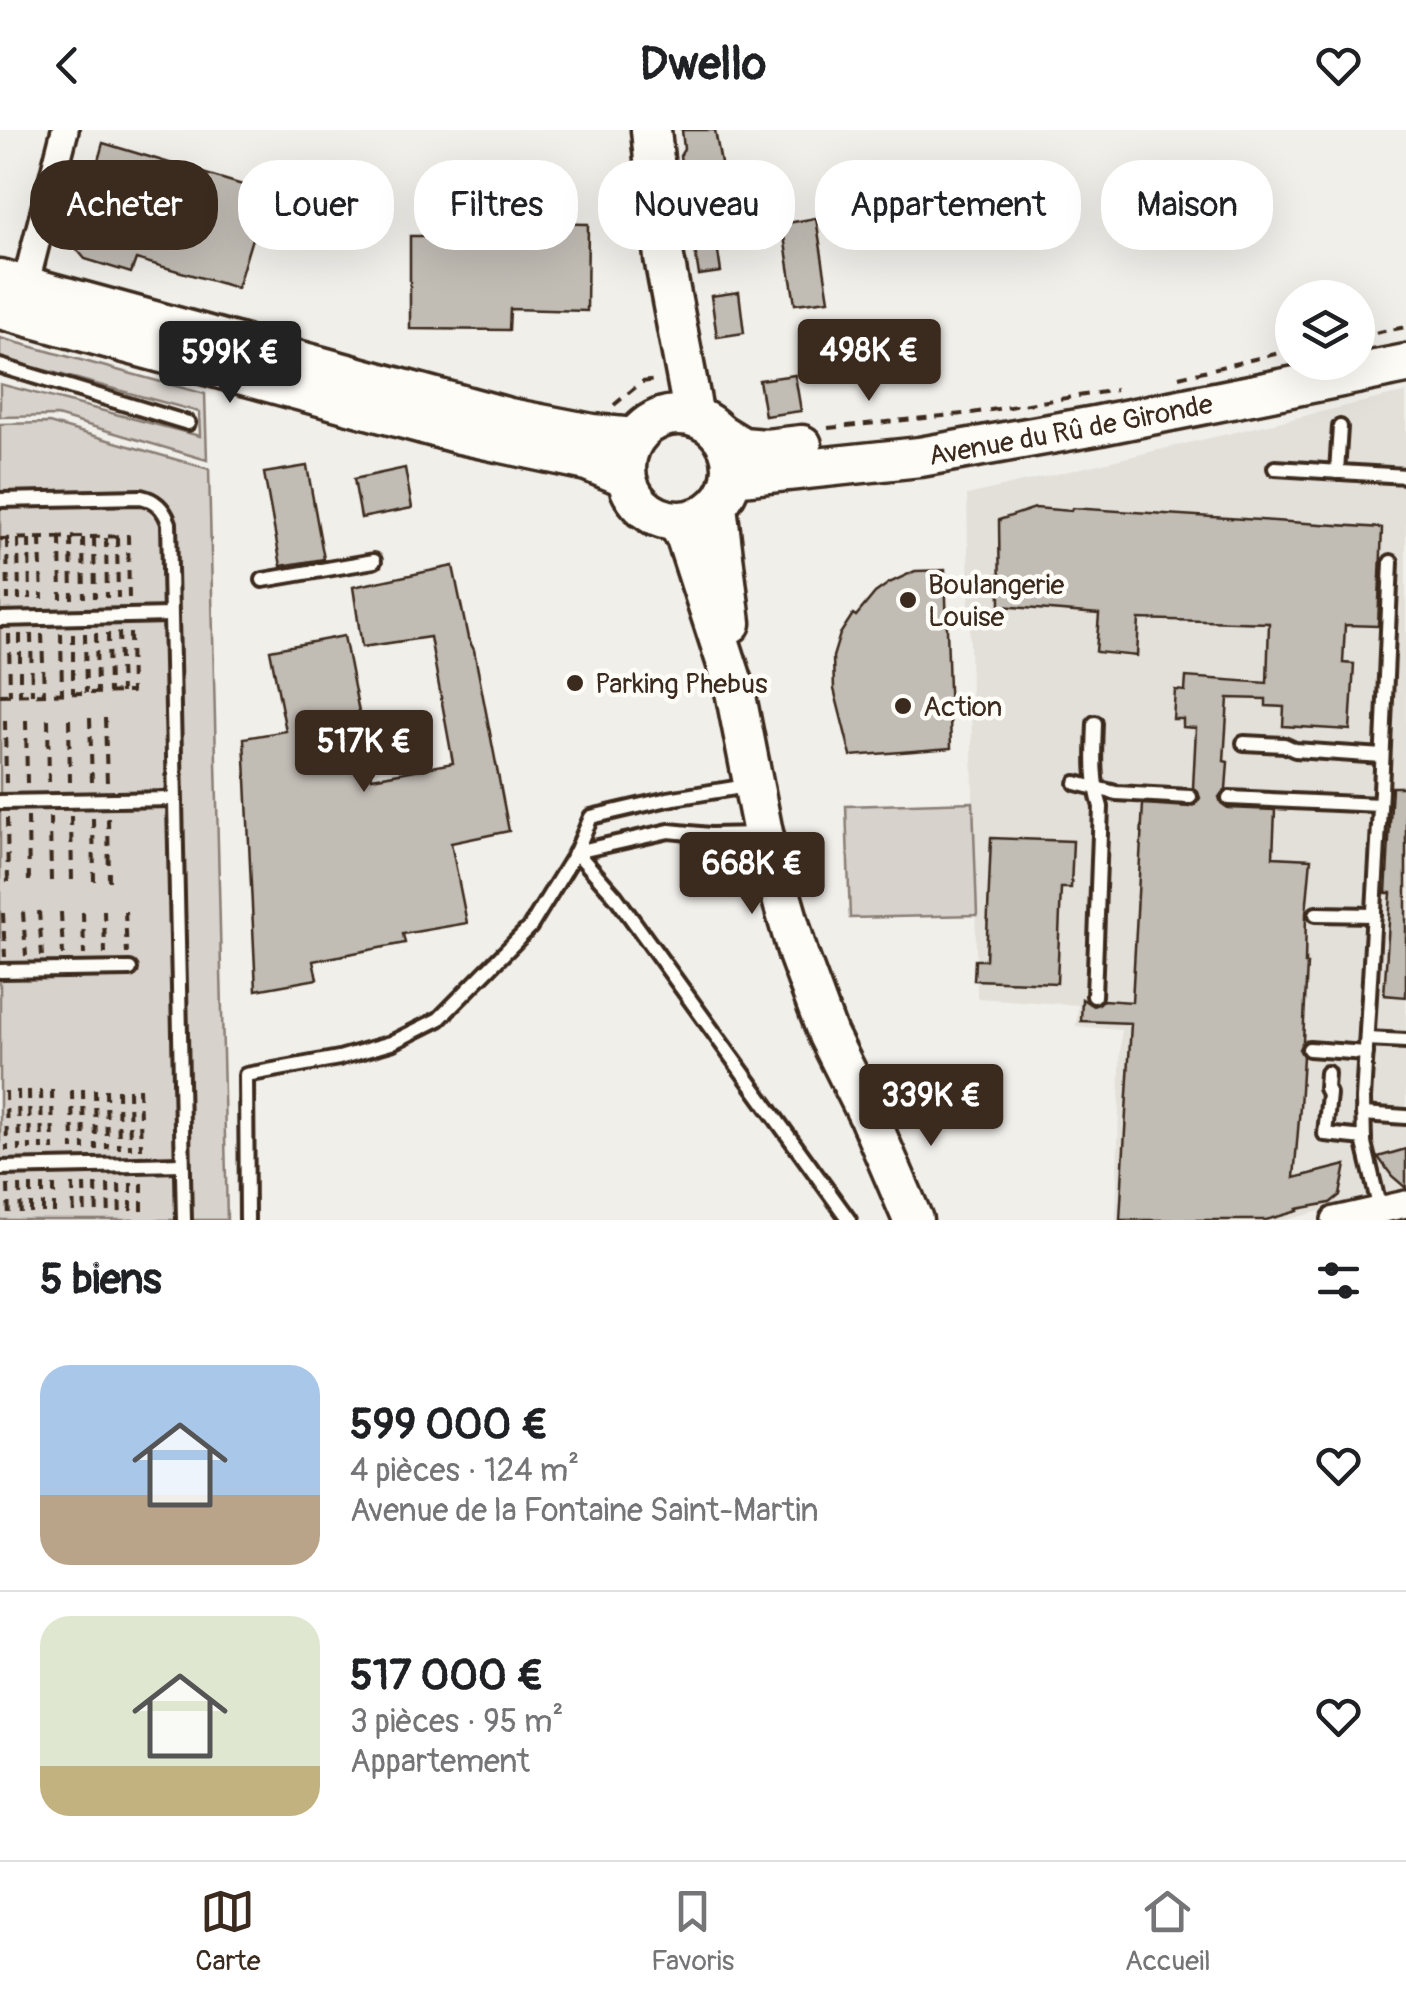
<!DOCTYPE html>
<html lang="fr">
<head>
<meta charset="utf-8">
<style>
  :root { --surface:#fff; --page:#f2f2f2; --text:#202124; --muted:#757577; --line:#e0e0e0; --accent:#3b2a1e }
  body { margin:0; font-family:Pangolin,sans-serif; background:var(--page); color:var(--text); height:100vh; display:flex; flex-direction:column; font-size:38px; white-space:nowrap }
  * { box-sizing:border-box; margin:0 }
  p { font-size:32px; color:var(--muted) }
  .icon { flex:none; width:55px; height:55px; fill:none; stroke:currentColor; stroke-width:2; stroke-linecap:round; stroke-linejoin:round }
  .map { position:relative; height:1090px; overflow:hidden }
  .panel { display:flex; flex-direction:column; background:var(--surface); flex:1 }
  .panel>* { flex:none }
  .hud { position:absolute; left:30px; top:30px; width:1348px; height:90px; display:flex; gap:20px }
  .buttons { position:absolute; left:1275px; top:150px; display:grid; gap:20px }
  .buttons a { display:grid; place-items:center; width:100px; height:100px; border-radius:50%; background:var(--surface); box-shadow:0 10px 40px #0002; font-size:50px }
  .price { position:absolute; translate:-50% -85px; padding:0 22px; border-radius:10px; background:var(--accent); color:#fff; font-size:32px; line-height:65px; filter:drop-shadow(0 2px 5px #0008) }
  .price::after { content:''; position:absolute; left:50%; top:60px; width:30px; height:22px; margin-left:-15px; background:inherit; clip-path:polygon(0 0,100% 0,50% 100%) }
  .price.current { background:#222; color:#fff }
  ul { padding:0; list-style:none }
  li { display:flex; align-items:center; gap:30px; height:250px; padding:0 40px }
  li+li { border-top:2px solid var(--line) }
  li span { display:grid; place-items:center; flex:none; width:280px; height:200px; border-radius:30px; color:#555 }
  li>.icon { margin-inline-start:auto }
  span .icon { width:120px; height:120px; fill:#fffc; stroke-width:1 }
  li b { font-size:42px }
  h2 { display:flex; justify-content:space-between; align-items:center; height:120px; padding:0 40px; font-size:42px }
  .pill { padding:0 35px; border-radius:40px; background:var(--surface); box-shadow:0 10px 40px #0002; font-size:35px; line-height:90px }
  .pill.current { background:var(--accent); color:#fff }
  header { display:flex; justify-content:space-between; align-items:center; height:130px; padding:0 40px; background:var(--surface); font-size:45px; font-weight:700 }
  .tab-bar { display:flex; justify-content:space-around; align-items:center; height:140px; border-top:2px solid var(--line); background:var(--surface); font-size:28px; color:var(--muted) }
  .tab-bar a { display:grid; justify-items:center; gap:5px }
  .tab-bar .current { color:var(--accent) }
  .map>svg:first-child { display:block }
  .built { fill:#e3e0da }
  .green { fill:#d7d2cc; stroke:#897e75; stroke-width:2.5 }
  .building { fill:#c1bcb4; stroke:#3b2a1e; stroke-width:2.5 }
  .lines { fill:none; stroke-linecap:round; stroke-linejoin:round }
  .service-casing { stroke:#3b2a1e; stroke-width:20 }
  .minor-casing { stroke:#3b2a1e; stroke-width:32 }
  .secondary-casing { stroke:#3b2a1e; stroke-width:45 }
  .path { stroke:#3b2a1e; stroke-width:4; stroke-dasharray:10 8; stroke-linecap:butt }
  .service { stroke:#fdfcf7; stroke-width:12 }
  .minor { stroke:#fdfcf7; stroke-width:25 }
  .secondary { stroke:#fdfcf7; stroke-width:38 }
  .poi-dot { fill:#3b2a1e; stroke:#fdfcf7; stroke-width:4 }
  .labels { text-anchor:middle; stroke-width:9; stroke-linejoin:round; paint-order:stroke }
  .street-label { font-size:28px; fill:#3b2a1e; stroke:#fdfcf7 }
  .poi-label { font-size:28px; fill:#3b2a1e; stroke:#fdfcf7; text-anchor:start }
</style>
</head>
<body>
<header><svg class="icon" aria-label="back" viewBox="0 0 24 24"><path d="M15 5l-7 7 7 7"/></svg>Dwello<svg class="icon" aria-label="heart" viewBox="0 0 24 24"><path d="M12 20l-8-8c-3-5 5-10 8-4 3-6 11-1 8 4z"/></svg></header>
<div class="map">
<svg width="1406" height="1090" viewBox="0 0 1406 1090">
  <rect width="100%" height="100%" fill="#f1efea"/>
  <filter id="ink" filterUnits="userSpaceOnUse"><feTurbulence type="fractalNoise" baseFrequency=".01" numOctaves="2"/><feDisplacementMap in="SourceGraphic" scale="20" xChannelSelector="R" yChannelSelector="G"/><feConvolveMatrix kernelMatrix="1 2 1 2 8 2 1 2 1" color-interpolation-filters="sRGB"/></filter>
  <g filter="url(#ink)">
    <path class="built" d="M1406,262V1059L1286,1090H1116L1121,900L1076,896L1078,875L977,868L967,365Z"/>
    <g class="green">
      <path d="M0,208L205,264L207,330L57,286L0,287V254L200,306L199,282L0,228Z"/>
      <path d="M49,293L209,339L227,1090H0V294Z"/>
      <path d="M973,672L977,785L850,788L846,676Z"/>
    </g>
    <g class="building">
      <path d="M682,0H715L722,39L706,41L721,142L699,145L680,26L684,19Z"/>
      <path d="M103,13L266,62L237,158L136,129L131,143L85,129L68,109L81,56L90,59Z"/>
      <path d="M816,88L829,170L795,174L782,94Z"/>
      <path d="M432,91L588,94L587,181L510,179L509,200L410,199V106H433Z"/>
      <path d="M739,162L744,203L717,207L711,166Z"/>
      <path d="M795,245L801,281L765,286L759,250Z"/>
      <path d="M307,336L324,429L281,436L264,343Z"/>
      <path d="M405,338L412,378L361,388L354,349Z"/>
      <path d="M1035,378L1071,381L1072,378L1382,398L1378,496L1345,495L1343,533L1354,534L1350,600L1283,596L1284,577L1266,576V569L1228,568L1224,631L1228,632L1226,659L1219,667L1221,673L1228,678L1275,680L1273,727L1311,729L1306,783L1305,834H1307L1303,911L1299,919L1303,926L1300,977L1294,1048L1346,1035L1340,1065L1330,1073L1297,1079L1298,1081L1266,1090H1120L1131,893L1081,891L1082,869L1093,876L1099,874L1103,870L1132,872L1143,674L1190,677L1195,675L1200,668L1198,662L1193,658L1196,598L1183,597V589H1173L1175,560L1185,561L1186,547L1267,553L1269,493L1139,489L1137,526L1096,522L1099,484L1000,476L999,390Z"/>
      <path d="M453,436L468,508L474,520L509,701L451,713L467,793L403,804L405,813L313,831L317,849L256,860L244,608L286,601L270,520L344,506L372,648L453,633L430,507L362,517L353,457Z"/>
      <path d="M945,440L951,618L851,626L834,559L833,527L840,504L853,484L856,486L875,463L889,453L915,441Z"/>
      <path d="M1392,657H1406V867L1384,865L1391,763H1386Z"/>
      <path d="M991,708L1073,711L1071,758H1061L1057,853L974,850L975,830H986Z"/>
      <path d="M1406,1019V1058L1392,1046L1378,1027Z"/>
    </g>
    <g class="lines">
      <defs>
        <g id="service">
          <path d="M0,236L188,293"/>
          <path d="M1275,338L1406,346"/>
          <path d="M1337,342L1340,297"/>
          <path d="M0,370L141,367C156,370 164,379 169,393L184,1090"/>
          <path d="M263,450L374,431"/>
          <path d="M0,489L170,485"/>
          <path d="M1244,613L1284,615L1295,620L1382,626"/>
          <path d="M1076,653L1116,663L1190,667"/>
          <path d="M1229,668L1380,675"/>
          <path d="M0,672L174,669"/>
          <path d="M576,722L616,767L849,1090"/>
          <path d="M576,722L669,701L710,705L761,704"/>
          <path d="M1316,784L1374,785"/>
          <path d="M0,841L130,839"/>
          <path d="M1094,866L1101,677C1092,649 1094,622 1095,593"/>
          <path d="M1367,909L1406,911"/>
          <path d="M1309,919L1366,923"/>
          <path d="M1327,943L1326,958L1329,964L1325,1004L1364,1008"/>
          <path d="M1363,984L1406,987"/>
          <path d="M0,1038L182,1034"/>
          <path d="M1380,1080L1364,1013L1363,969L1381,661L1391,432"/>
          <path d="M247,1090L246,945L339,928L391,913L439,889L530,797L576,722L591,687L668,669L747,656"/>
        </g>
        <g id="minor">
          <path d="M25,156L65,0"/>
          <path d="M1335,1090L1406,1074"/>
        </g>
        <g id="secondary">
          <path d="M651,0L664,128L694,287"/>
          <path d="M0,149L509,288L592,304L635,308"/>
          <path d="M0,179L460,304L587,331L626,347"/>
          <circle cx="679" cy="338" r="53"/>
          <path d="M719,303L742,317L766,319L802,315"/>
          <path id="s1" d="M732,347L920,327L1095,296L1406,234"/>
          <path d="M717,376L731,493"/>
          <path d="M677,392L686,408L734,556L763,703L798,824L828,905L868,985L913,1090"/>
        </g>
      </defs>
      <use href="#service" class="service-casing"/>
      <use href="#minor" class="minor-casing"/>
      <use href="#secondary" class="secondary-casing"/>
      <g class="path">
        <path d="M1358,206L1406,197"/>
        <path d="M1179,247L1292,220"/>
        <path d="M614,275L642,252L656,250"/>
        <path d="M828,298L972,283L1116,260"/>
        <path d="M615,375L629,394L652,409"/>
        <path d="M117,407L118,468"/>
        <path d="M60,408L61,469"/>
        <path d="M71,408L72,469"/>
        <path d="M83,408L84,468"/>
        <path d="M94,408L95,468"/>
        <path d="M106,408L107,468"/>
        <path d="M0,409L128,406L129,469"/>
        <path d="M7,409L8,470"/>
        <path d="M18,409L19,470"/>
        <path d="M29,409L30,469"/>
        <path d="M40,409L42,469"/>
        <path d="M119,502L121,563"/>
        <path d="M61,503L62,564"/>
        <path d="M73,503V563"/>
        <path d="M85,503L86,563"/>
        <path d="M96,503L97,563"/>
        <path d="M108,503L109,563"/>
        <path d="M9,504L10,565"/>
        <path d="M20,504V564"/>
        <path d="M31,504L32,564"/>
        <path d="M42,504L44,564"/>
        <path d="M0,565L131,562L130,503"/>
        <path d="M90,588L92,653"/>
        <path d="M105,588L107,653"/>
        <path d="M48,589L49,652"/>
        <path d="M69,589L70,652"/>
        <path d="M5,590L6,653"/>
        <path d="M26,590L27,653"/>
        <path d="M71,686L72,752"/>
        <path d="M28,687L29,753"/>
        <path d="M50,687L51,752"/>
        <path d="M7,688L8,753"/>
        <path d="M93,688L94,751"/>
        <path d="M108,688L109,751"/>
        <path d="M104,780L105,824"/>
        <path d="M39,781L42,826"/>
        <path d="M125,781L127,824"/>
        <path d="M23,782L26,826"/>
        <path d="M61,782L63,825"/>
        <path d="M83,782L84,825"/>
        <path d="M3,783L5,827"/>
        <path d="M139,958L141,1019"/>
        <path d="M83,959L84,1020"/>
        <path d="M95,959L96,1020"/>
        <path d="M106,959L107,1019"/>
        <path d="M118,959L119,1019"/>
        <path d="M129,959L130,1019"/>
        <path d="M18,960L19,1021"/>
        <path d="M29,960L30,1020"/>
        <path d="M41,960L42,1020"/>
        <path d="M52,960L53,1020"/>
        <path d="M72,960L73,1020"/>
        <path d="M6,961L7,1021"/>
        <path d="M131,1053V1090"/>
        <path d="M142,1053V1090"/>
        <path d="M73,1054L74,1090"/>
        <path d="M84,1054L85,1090"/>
        <path d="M96,1054L97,1090"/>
        <path d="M108,1054L109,1090"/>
        <path d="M119,1054L120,1090"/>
        <path d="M8,1055L9,1090"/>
        <path d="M20,1055L21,1090"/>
        <path d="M31,1055V1090"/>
        <path d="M43,1055V1090"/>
        <path d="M54,1055V1090"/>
      </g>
      <use href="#service" class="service"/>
      <use href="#minor" class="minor"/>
      <use href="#secondary" class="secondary"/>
    </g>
  </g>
  <g class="poi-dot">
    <circle cx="908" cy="470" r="10"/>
    <circle cx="575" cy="553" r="10"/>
    <circle cx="903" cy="576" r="10"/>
  </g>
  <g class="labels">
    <g class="street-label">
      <text dy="10" stroke="none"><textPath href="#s1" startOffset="342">Avenue du Rû de Gironde</textPath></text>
    </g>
    <g class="poi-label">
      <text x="928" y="464">Boulangerie<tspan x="928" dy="32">Louise</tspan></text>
      <text x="595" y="563">Parking Phebus</text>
      <text x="923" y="586">Action</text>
    </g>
  </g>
</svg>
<div class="buttons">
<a><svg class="icon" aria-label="layers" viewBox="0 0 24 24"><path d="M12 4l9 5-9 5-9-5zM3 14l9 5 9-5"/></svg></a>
</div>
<b class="price" style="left:869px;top:274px">498K €</b>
<b class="price current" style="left:230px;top:276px">599K €</b>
<b class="price" style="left:364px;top:665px">517K €</b>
<b class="price" style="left:752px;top:787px">668K €</b>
<b class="price" style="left:931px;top:1019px">339K €</b>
<div class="hud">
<a class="pill current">Acheter</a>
<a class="pill">Louer</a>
<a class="pill">Filtres</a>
<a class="pill">Nouveau</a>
<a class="pill">Appartement</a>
<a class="pill">Maison</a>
</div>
</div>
<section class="panel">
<h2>5 biens<svg class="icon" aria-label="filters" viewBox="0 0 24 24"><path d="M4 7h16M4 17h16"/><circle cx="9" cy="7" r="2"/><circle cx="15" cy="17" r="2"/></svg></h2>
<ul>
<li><span style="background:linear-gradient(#a9c7e8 65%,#b9a48a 0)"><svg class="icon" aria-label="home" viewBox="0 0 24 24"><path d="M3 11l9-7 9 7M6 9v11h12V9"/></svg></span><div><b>599 000 €</b><p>4 pièces · 124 m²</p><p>Avenue de la Fontaine Saint-Martin</p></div><svg class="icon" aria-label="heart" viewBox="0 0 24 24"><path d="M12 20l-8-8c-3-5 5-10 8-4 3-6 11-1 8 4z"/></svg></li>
<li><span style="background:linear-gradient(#dfe7d0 75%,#c2b280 0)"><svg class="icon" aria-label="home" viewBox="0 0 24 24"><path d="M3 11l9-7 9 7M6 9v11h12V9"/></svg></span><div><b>517 000 €</b><p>3 pièces · 95 m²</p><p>Appartement</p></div><svg class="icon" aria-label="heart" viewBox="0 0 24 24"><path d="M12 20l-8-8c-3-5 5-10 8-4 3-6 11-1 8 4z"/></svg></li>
</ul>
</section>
<nav class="tab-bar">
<a class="current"><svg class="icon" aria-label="map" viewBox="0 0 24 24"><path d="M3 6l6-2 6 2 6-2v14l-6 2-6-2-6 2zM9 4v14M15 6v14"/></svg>Carte</a>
<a><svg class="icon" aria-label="saved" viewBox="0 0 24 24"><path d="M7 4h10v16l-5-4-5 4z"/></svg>Favoris</a>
<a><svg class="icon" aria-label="home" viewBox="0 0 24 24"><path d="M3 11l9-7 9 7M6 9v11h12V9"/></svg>Accueil</a>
</nav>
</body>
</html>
